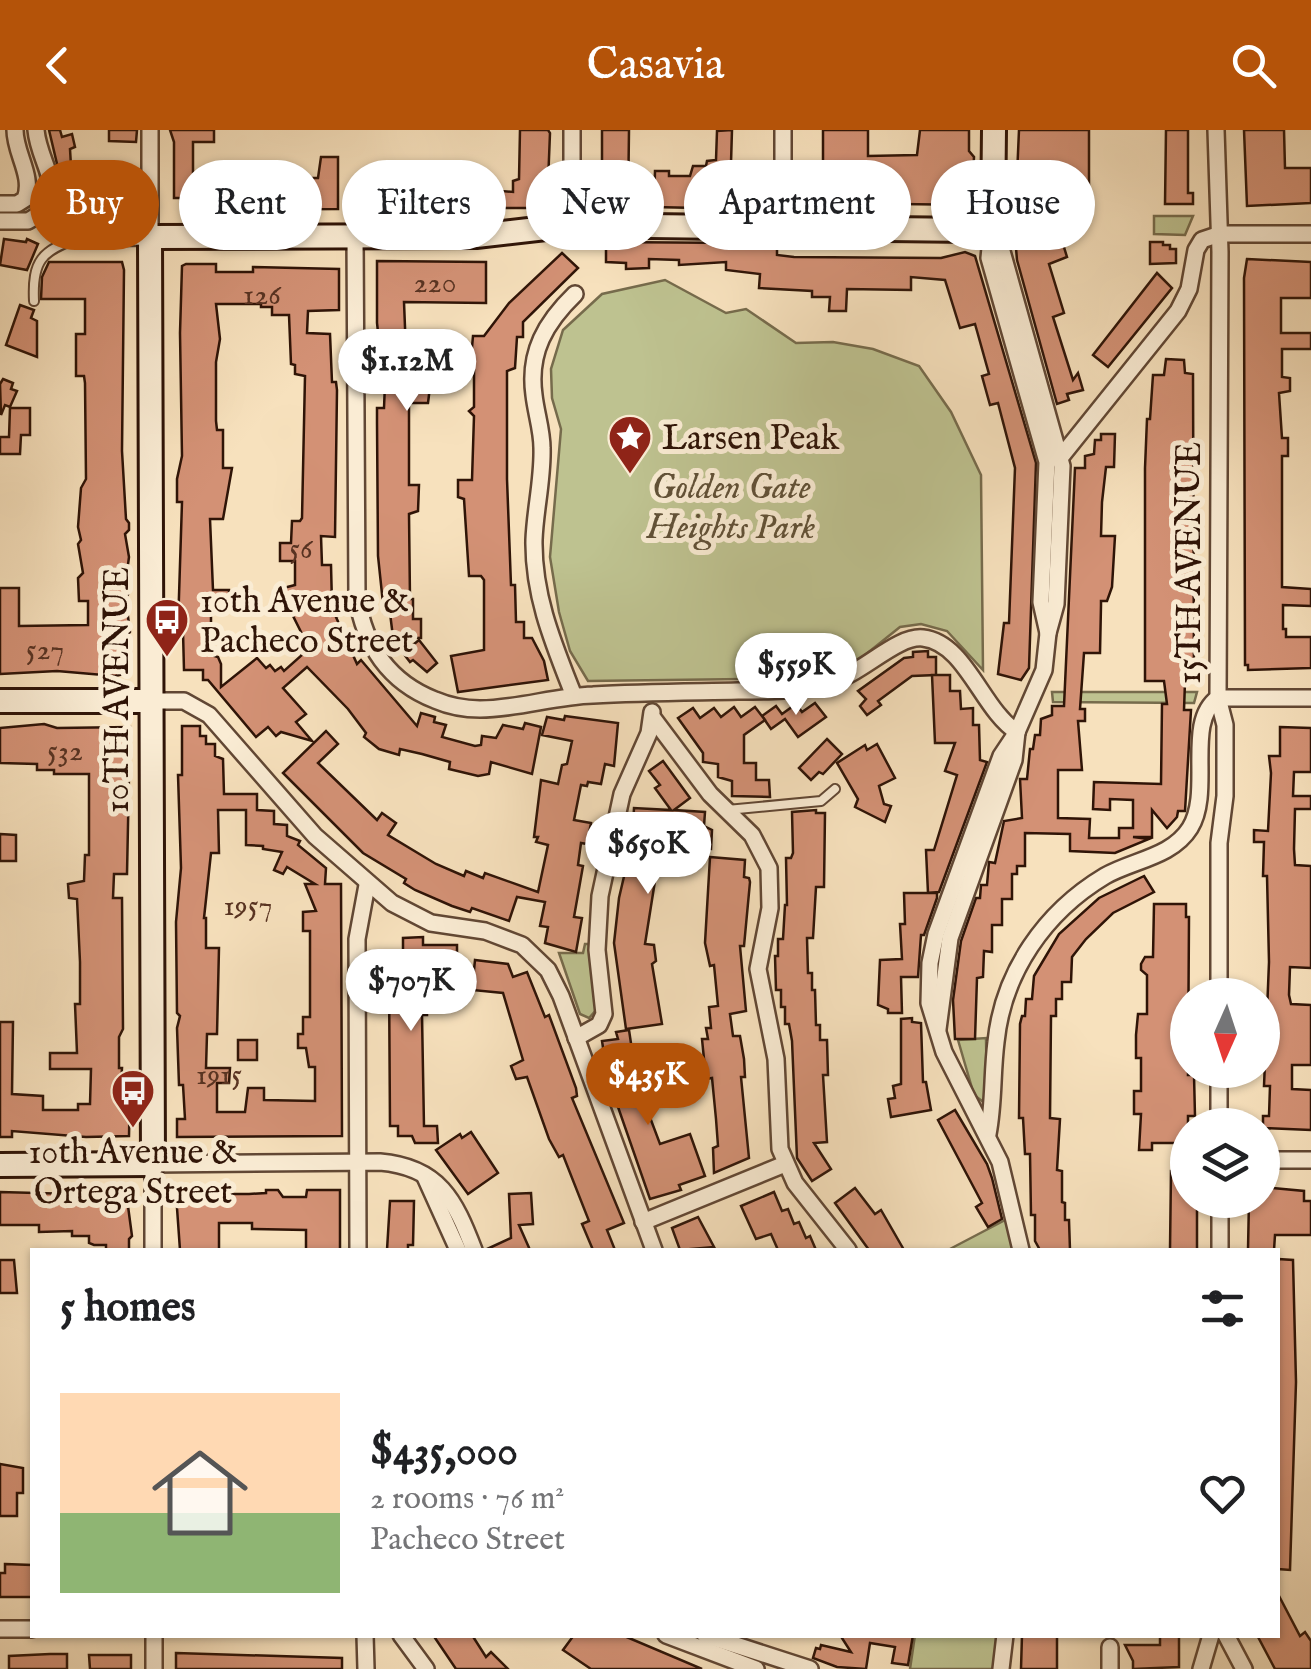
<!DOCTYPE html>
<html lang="en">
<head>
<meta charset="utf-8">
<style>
  :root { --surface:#fff; --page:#f2f2f2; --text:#202124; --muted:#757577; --line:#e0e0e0; --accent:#b45309 }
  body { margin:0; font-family:"IM FELL English",serif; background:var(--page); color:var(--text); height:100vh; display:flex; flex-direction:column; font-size:38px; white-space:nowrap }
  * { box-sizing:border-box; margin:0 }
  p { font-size:32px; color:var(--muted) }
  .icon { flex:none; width:55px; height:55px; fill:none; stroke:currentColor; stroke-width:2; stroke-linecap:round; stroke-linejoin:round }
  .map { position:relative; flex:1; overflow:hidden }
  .details { position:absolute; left:30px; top:1118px; width:1250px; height:390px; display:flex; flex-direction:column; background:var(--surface); border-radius:0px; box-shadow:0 2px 8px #0004 }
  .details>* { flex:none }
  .hud { position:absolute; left:30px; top:30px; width:1252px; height:90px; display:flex; gap:20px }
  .needle { width:65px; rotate:183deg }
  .controls { position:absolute; left:1170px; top:848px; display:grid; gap:20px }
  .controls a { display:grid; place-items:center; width:110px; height:110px; border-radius:50%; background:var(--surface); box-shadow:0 2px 8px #0004; font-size:50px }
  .price { position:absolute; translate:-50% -85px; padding:0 22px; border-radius:35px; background:#fff; color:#222; font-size:32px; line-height:65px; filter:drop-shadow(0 2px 5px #0008) }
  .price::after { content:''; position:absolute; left:50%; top:60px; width:30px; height:22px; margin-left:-15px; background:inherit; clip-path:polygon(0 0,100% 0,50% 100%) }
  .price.selected { background:var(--accent); color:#fff }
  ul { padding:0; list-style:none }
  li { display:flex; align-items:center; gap:30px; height:250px; padding:0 30px }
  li+li { border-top:2px solid var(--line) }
  li span { display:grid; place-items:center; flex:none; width:280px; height:200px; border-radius:0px; color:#555 }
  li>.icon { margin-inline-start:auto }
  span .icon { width:120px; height:120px; fill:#fffc; stroke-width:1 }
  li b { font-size:42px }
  h2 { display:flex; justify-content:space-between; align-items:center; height:120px; padding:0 30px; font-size:42px }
  .tag { padding:0 35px; border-radius:45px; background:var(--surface); box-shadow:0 2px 8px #0004; font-size:35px; line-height:90px }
  .tag.selected { background:var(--accent); color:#fff }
  header { display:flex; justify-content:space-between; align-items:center; height:130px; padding:0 30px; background:var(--accent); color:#fff; font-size:45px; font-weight:600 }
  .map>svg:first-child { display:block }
  .green { fill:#bec290; stroke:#766b4c; stroke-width:2.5 }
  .building { fill:#d39175; stroke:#2f1407; stroke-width:2.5; fill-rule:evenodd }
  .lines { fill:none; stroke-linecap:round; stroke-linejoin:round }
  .lane-casing { stroke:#614734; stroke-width:12 }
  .street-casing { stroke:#614734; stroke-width:20 }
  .secondary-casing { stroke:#2f1407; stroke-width:28 }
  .lane { stroke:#faecd4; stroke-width:8 }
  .street { stroke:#faecd4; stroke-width:15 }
  .secondary { stroke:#faecd4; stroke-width:22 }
  .labels { text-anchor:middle; stroke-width:10; stroke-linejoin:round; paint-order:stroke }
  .number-label { font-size:30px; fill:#583322 }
  .poi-label { font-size:35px; fill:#2f1407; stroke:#faecd4; text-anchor:start }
  .park-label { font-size:35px; font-style:italic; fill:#615137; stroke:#faecd4 }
  .street-label { font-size:35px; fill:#2f1407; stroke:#faecd4 }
</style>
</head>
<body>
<header><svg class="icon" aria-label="back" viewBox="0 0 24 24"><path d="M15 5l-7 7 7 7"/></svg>Casavia<svg class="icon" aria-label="search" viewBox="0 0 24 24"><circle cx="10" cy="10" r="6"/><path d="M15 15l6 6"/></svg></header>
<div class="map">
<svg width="1311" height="1539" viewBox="0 0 1311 1539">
  <rect width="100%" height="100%" fill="#f7e1bd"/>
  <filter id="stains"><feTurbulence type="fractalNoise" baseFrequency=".002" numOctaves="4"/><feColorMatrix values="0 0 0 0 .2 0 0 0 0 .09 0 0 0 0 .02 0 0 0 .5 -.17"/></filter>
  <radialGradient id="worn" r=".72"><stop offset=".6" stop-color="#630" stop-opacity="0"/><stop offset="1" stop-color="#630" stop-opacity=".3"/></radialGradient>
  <g class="green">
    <path d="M1154,86H1193L1185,105L1154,104Z"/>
    <path d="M665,150L726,183L746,179L796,213L833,212L873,219L919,236L951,282L981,345L983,540L947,501L921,494L900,497L855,533L818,548L588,551L570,521L559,482L550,427L561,299L552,268L551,239L563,200L602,164Z"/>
    <path d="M1052,562H1197L1194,573L1053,572Z"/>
    <path d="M585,814H589L597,879L589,888L580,884L559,823H583Z"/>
    <path d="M986,908L987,965L982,971L974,965L958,910Z"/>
    <path d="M1009,1088L1016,1120H948Z"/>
    <path d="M915,1505H1000L996,1539H910Z"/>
  </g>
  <g class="building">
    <path d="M49,0H60L62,7L72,4L75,17L70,19L71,36L58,38Z"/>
    <path d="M109,0H137L136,12L109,11Z"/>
    <path d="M170,0H214V12H193V52H282V59L308,60V48H318L321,27H338V79L189,80L187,68H174V12Z"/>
    <path d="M520,0H548L550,3L547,78H502V61L513,62V51L519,49Z"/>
    <path d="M602,0H629L628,79H602Z"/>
    <path d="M732,0L731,33H739L740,40H762L764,74H748L743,79L654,77L655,41H669V46H690L693,36H706L707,31L716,30L717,1Z"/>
    <path d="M823,0H868V26L917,25L920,0H969V21L974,27L972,65L978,75L816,73L807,83H795L808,65L806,45L811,39L805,32H823Z"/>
    <path d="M1019,0H1089V61L1037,60L1030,46H1017Z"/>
    <path d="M1166,0H1188V63H1193V74H1165Z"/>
    <path d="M1244,0H1284L1285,38H1311V73L1247,76Z"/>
    <path d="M472,38V49H478V76L401,78L384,72V48L428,49V39Z"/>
    <rect x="74" y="45" width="52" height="32"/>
    <path d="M4,109L26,112L27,109L38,114L27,140L0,135Z"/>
    <path d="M1044,111L1047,115L1055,112L1056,116L1063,114L1067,127L1049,134L1064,183L1053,187L1073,250L1078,243L1083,260L1067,264L1069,270L1057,274L1017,130L1016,118Z"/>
    <path d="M606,112L743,113L777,118V125L794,127L941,128L965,122L975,126L1036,333L1029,538L1021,550L998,544L1004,493H1009L1015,338L998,273L990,275L985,257L982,246L989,244L977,201L975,194L960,198L945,150L911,147V160L847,159L846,181H829L830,167H812V161L759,158L760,144L726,140V132L679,135V130L649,129V138L626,139V133L606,132Z"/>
    <path d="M1150,112H1163V115H1170V119H1176V133L1150,134Z"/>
    <path d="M562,123L578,138L523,192V207H517L515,238L507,241V349L511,455H515L516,492H524V508H532L544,531L548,550L458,562L451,526L484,520V450L481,446H469L464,369L458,367V350H472L474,286L469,281L474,277V240H470L473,206H484L509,173Z"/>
    <path d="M1247,129L1311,132V168H1281V203H1311V219H1282V247L1290,248V261L1279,263L1282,308H1288V326H1282V457L1311,459V476L1283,475V499H1286V507H1311V538L1248,540V535H1245L1244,148Z"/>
    <path d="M377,131L486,132V173L404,172L406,222H415V255L430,257L428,273H409V355H419L418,381L409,384L410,469H413V489H421V508L393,507L390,483H384L378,426L377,293V278H384L386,229H381L377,193Z"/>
    <path d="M49,132H122L124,140L122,321L126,389L129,393V400L125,404L129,427L125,457L129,461L126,471L130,502L126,507L130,513L126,525L129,533V543L115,546L57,541L0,544V458H19V496L88,495V471H79L78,448L83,443L78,414L81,410L78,397L81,358L86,349L85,253L84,246H76V204H85V169H41L42,147Z"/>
    <path d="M186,134H216V142H253V137L339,139V180L308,181L307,203L330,204L332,252H336L337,260L335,407L321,406L322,435H331L332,474L338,486L336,487L357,534L361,530L417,596L421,583L435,587L434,592L446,595L442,607L475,616L481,615L482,606L496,608L503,595L523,599L525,593L541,597L532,644L491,632L489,644L478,646L449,639L450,632L422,624L400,619L399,625L379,619L364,607L366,603L348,579L307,537L283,558L306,584L296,592L312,611L281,602L276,606L268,597L256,607L208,550H203V540H184L183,502L178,497L182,372H177V349L182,326L180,203L182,136ZM216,174H261V177H272V185H289L291,234L295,235V244L305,246L302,388L300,391H292L291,413H280V431H295V455L276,460L279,473L282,472L284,481L290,480L305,510L296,518L302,525L284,541L281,537L275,541L270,535L266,538L257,528L221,557V534L218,527L211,525V480H229V460H213L210,389H223L232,338H223V300H217L216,291V232L220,209Z"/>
    <path d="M1157,143L1172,158L1108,237L1093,225Z"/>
    <path d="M20,175L34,180L31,188L37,191V227L6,215Z"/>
    <path d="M1166,229L1184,230L1185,243L1193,244L1194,552H1185L1184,580H1191L1185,681H1178L1177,687L1167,698L1152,680V707H1133L1149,709L1115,723L1070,721V704L1025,703V736H1017V744H1012V769H1002V795H992V822L984,821L983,847L977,848L975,909H955L953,870L961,811L976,768H980L981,755H987L989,732L995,733L1004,691L1022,688L1020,649H1027L1030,619H1033L1035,605H1040L1041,589L1052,585V576H1064L1075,338H1085V326L1094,324L1095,310H1101V304H1115L1114,337H1106L1102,372L1101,406H1115L1112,457L1107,471H1101V475L1100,523H1084L1080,579H1085V591H1078L1082,640H1058V688L1090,689L1089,708H1119V698H1133V670L1110,669V680L1093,679L1094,652L1161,654L1162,574H1167L1164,551H1145V338L1147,289H1150L1153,245H1164Z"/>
    <path d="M3,249L13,253L11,259L17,261L10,277L5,275L1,285L0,254Z"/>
    <path d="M10,278H30V305H21L20,324H0V307H9Z"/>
    <path d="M419,510L437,533L427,542L413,530L410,532L403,523Z"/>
    <path d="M928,521V527H936V545L912,546L878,571L881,575L867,585L860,576L866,569L858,561L904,528L913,527V522Z"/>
    <path d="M932,545H950V561H960L961,579L973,578V595H979L980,630L987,632L939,762L928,763L926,720H934L957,645L945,641L955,613H935Z"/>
    <path d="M815,573L826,587L798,607L785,589L771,599L762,586L776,576L782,584L796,574L802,582Z"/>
    <path d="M734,577L741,587L755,577L765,590L744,605V633H756V650H769L770,667L732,666V651L718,647V634L703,632V623L678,588L693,578L700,588L714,578L721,587Z"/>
    <path d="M565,586L618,593L614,636L605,634L601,654L588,652L587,656L581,655L574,690L591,693L587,714L581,713L578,735L583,736L574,787L582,788L576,822L545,813L548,797L540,796L545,772L517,767L509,791L472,778L470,782L452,776L415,760L404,753L406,749L363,723L283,643L326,601L338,614L318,633L377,690L382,683L396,693L388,705L436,734L464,746L466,741L483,748L485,743L538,762L548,715L536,712L538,707H534L541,650L558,654L562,635L567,634L572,611L542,605L547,587L564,590Z"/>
    <path d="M44,594L57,598L130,597L127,744H114L113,768H122L123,899L119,907V938H122L121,953L130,954L129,1006L86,1007L12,1001V1007H0V892H13L12,964L43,966V980H78V974H90L91,939H50V923H77L75,874H80V832L77,769L69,768L68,754L84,751L85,725H89V644H54V640H37V634L0,633V598Z"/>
    <path d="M182,596H200V606H206V614H215V626L223,629L224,664H257V680L274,681V694L287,695V706L300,711L298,715L326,738L325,754H341L342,1006L177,1007V989H185L183,955H179L177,898L180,886L177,883L176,792L181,738L178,645H182ZM218,680H246V715L263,716V719L282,722L274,740L283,744L287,737L315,754H305L316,781L303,782V801H310V887H303V904H298V918H306L309,937H315V971L264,970V958H248L245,982H217V953H229L230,938H206L207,904H217L219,818H206V788H204L211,723H219Z"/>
    <path d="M1280,597L1311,598V642H1294L1293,666H1311V679H1295L1294,719L1295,735L1311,736V838L1290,837L1289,865L1291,874L1311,875V935H1292V959L1311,960V1000L1263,998V986H1269L1270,956H1264L1269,832L1267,746H1263L1264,712H1254V700L1268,701L1271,643L1269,626H1280Z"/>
    <path d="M827,609L842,624L823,644L819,642L811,650L799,638Z"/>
    <path d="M877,614L895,648L879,656L884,674L891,676L885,692L855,677L858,669L837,633L865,615L867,620Z"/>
    <path d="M663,631L690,668L674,680L705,682L704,696L712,700L711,719L689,718L687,696L664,694L645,814L654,815L656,831L652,834L662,894L626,899L614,813L619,768L632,712L634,678L671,680L655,658L660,655L649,641Z"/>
    <path d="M816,680V683H825L824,757H816L813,808H807L808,843H812V860H815L816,895H820V910H827L828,945H823L827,1012L814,1013L831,1039L812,1051L797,1028L792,911L789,894H785V877H781V860H776L775,826H778V809H783L785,775H787L786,728H791L793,723L792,682Z"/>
    <path d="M0,704L16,705V731H0Z"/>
    <path d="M710,727L745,730L744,747L749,748L750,752L744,816H740L746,881L730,884L733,906H740L744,929L745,947H741L749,1028L714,1043L713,1018L718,1016L716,989L712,948L706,949L702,909H708L706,898H711L709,877L718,876L714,835L710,836L705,813Z"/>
    <path d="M1144,746L1154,762L1113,783L1086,809L1072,827L1071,852H1062V869H1056V886H1051L1050,988L1060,989L1057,1040L1062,1041V1072L1065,1073V1090H1069L1070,1120H1040L1035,1111V1085H1031L1030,1024H1025L1023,988H1019L1020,894L1022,886H1025L1026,869H1032L1034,846L1059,804L1099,768Z"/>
    <path d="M904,763H937V768L924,805H921L918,847H901L902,883H888V879L878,875L880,830L902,829L900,794H905Z"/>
    <path d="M1154,774H1186V787H1189L1188,945H1194L1195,986H1188V1013H1152V1020H1139L1141,984H1134V961H1141V928H1136V905L1138,884H1147V845L1141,840V834L1145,827H1153Z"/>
    <path d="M423,807V815H457V832H449V837L435,838V843H426L427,885H422L424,996H437L438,1013H415L412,1006H398V996H390L389,843H395L394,823L403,822V808Z"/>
    <path d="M475,830L508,834L513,847L527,842L545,887L549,885L576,958L577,966L572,968L624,1093L607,1100L615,1120H593L582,1094L589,1091L563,1025L559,1027L549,1009L527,947L516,949L511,936L523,930L503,863L472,860Z"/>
    <path d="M912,888V892L921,893L923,952H926L931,980L891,987L888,969L895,968L893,956L901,954V889Z"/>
    <path d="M629,900L632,920L625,921L660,1014L690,1004L705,1046L679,1055L681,1060L650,1069L602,931L605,930L602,911L618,909L616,902Z"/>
    <rect x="238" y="910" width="19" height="20"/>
    <path d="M955,980L987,1034L992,1048L1002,1089L988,1097L976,1077L982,1073L938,990Z"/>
    <path d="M471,1002L498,1043L468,1064L436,1020L460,1004L462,1008Z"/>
    <path d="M1171,1041H1188V1070H1197V1120H1170Z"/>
    <path d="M1262,1057L1304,1061V1071H1311V1105H1275L1274,1120H1248L1249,1070H1262Z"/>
    <path d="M855,1058L875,1084L881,1080L904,1120H869L835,1073Z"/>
    <path d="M266,1060H278L283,1067H306L307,1060H340V1120H306V1100L252,1099V1093H219V1120H180L176,1064H249L266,1063Z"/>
    <path d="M126,1061L132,1106L129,1109V1120H106V1115H94L89,1113V1106H72V1101L39,1102V1095H0V1062L109,1065V1062Z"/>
    <path d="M774,1062L782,1081L788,1079L794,1094L799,1092L806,1108L810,1106L816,1120H778L771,1104L756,1109L741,1076Z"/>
    <path d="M531,1063L533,1094L519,1095L530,1120H485L511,1108L509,1064Z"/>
    <path d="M390,1071H414L413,1115H408V1120H387Z"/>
    <path d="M698,1087L714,1117L680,1120L672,1098Z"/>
    <path d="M1278,1129L1293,1130L1296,1252L1290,1440L1278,1439Z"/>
    <path d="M0,1130H14L17,1163H0Z"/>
    <path d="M0,1334L23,1338V1363H17V1386H0Z"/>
    <path d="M5,1434L32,1435V1467H0V1443H5Z"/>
    <path d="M1278,1464L1300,1506L1305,1502L1311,1511V1539H1275L1257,1505H1278Z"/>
    <path d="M433,1505H472L486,1527L491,1522L508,1539H456Z"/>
    <path d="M574,1505H622L702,1539H591L563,1520Z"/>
    <path d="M840,1505H913L908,1535L892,1533L895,1517L870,1513L866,1539L837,1537L813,1528L816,1518L820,1519L821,1515L851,1522Z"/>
    <path d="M1022,1505H1057V1539H1021Z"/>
    <path d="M1160,1505H1179V1537L1133,1539V1531L1125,1515H1160Z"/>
    <path d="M176,1523L342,1528V1539H176Z"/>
    <path d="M50,1524H67V1539H9V1526Z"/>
    <path d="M89,1525H131V1539H90Z"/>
  </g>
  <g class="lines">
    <defs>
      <g id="lane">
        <path d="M34,171C32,130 42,121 78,108"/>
        <path d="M727,680L821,671L835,659"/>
      </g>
      <g id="street">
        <path d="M572,0V95"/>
        <path d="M1216,0L1220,122L1218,568L1225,595V666L1219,713V865"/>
        <path d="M0,74H17L25,69C34,46 15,24 15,0"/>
        <path d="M993,89L1062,336L1056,474L1048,503L1044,540L1017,602L1001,626L936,804L930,833L929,873L944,922L1000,1032L1021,1120"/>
        <path d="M0,91H28C74,66 39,37 36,0"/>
        <path d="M783,98V0"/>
        <path d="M992,98L989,128L1047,332L1041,472L1048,503"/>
        <path d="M355,106L357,467C364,515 389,552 435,570C449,576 464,579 480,579C518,579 555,566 593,565C641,562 690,562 738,561C768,561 800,561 829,553C862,544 897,505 923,508C966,513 982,580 1017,602"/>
        <path d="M78,108L150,107V0"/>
        <path d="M1060,328L1178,181L1189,159L1196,120L1202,110L1220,104H1311"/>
        <path d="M574,566C554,515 533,466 534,410C535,380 543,349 542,318C542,300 536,283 534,265C528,222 546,192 575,164"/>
        <path d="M151,571H184L209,585L315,706L392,773L431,793L485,801L522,815L548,840L561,866L654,1120"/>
        <path d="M653,588L710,664L752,705L769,738L770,778L758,839L776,929L780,1019L795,1053L848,1120"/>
        <path d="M938,899L950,808L1014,630L1017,602"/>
        <path d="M576,908L599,895L604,884L597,820L600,766L622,664L649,603L652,582"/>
        <path d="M1219,940V995"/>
        <path d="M988,1004C994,973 992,943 996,912C1003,842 1045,782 1105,746C1133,730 1172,727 1190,698C1213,661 1184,592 1218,568H1311"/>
        <path d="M1262,1030H1311"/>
        <path d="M425,1047L458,1120"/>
        <path d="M1220,1070V1120"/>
        <path d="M643,1092L785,1034"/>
        <path d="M153,1120V1034L380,1032C439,1037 455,1070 474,1120"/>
        <path d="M358,1120L357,809L367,755"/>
        <path d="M0,1499H32"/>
        <path d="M154,1505V1539"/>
        <path d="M365,1505L366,1539"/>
        <path d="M401,1505L426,1539"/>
        <path d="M666,1505L756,1539"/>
        <path d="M705,1505L810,1539"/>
        <path d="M1226,1505L1244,1539"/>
        <path d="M1110,1517V1539"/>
        <path d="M1001,1539L1005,1505"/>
        <path d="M1201,1539L1211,1505"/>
      </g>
      <g id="secondary">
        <path d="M0,571H151"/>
        <path d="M0,1035L153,1034L150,107L476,106L572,95L971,100L993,89L994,0"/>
      </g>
    </defs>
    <use href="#lane" class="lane-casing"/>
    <use href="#street" class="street-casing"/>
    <use href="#secondary" class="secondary-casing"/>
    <use href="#lane" class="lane"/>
    <use href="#street" class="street"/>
    <use href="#secondary" class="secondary"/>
  </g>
  <defs>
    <symbol id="sight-pin" viewBox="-11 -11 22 30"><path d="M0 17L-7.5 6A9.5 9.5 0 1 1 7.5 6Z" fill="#8f2418" stroke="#faecd4"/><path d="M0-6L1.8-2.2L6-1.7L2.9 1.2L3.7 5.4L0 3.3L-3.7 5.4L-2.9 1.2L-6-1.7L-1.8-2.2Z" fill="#fff"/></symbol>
    <symbol id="bus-pin" viewBox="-11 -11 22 30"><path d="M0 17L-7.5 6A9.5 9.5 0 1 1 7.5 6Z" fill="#8f2418" stroke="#faecd4"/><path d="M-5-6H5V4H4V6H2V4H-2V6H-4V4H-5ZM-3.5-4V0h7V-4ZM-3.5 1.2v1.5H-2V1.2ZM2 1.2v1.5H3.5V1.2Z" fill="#fff"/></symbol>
  </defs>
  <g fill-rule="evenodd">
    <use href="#sight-pin" x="605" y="282" width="50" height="68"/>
    <use href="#bus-pin" x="142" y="465" width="50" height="68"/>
    <use href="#bus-pin" x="108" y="936" width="50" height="68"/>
  </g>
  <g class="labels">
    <g class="number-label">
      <text x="435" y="162">220</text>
      <text x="262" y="174">126</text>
      <text x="301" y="428">56</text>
      <text x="45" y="529">527</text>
      <text x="65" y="630">532</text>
      <text x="248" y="785">1957</text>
      <text x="219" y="954">1915</text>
    </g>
    <g class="poi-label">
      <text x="662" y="319">Larsen Peak</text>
      <text x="200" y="482">10th Avenue &amp;<tspan x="200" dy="40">Pacheco Street</tspan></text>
      <text x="133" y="1033" text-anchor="middle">10th Avenue &amp;<tspan x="133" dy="40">Ortega Street</tspan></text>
    </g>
    <g class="park-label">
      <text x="731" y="368">Golden Gate<tspan x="731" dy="40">Heights Park</tspan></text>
    </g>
    <g class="street-label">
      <text transform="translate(1188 433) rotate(-90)" y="12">15TH AVENUE</text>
      <text transform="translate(116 560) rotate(-90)" y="12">10TH AVENUE</text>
    </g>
  </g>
  <rect width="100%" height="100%" filter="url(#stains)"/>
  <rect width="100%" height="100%" fill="url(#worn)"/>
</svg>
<div class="controls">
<a><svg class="needle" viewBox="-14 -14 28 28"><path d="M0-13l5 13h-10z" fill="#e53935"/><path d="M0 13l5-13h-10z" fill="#757577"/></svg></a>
<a><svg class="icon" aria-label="layers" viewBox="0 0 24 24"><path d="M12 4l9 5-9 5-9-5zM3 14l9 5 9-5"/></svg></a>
</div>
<b class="price" style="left:407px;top:284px">$1.12M</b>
<b class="price" style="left:796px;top:588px">$559K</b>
<b class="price" style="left:648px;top:767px">$650K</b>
<b class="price" style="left:411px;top:904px">$707K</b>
<b class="price selected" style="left:648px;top:998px">$435K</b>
<div class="hud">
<a class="tag selected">Buy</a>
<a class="tag">Rent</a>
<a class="tag">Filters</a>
<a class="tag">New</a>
<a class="tag">Apartment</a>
<a class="tag">House</a>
</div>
<section class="details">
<h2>5 homes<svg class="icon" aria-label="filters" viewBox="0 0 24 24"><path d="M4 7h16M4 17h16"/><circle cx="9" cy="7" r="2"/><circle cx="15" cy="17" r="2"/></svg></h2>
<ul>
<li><span style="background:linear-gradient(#ffd9b3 60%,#8fb573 0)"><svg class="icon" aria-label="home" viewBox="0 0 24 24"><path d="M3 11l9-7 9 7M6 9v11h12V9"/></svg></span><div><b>$435,000</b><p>2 rooms · 76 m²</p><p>Pacheco Street</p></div><svg class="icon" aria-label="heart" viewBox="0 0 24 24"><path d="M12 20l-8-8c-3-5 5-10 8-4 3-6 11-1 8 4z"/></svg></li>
</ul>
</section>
</div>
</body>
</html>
